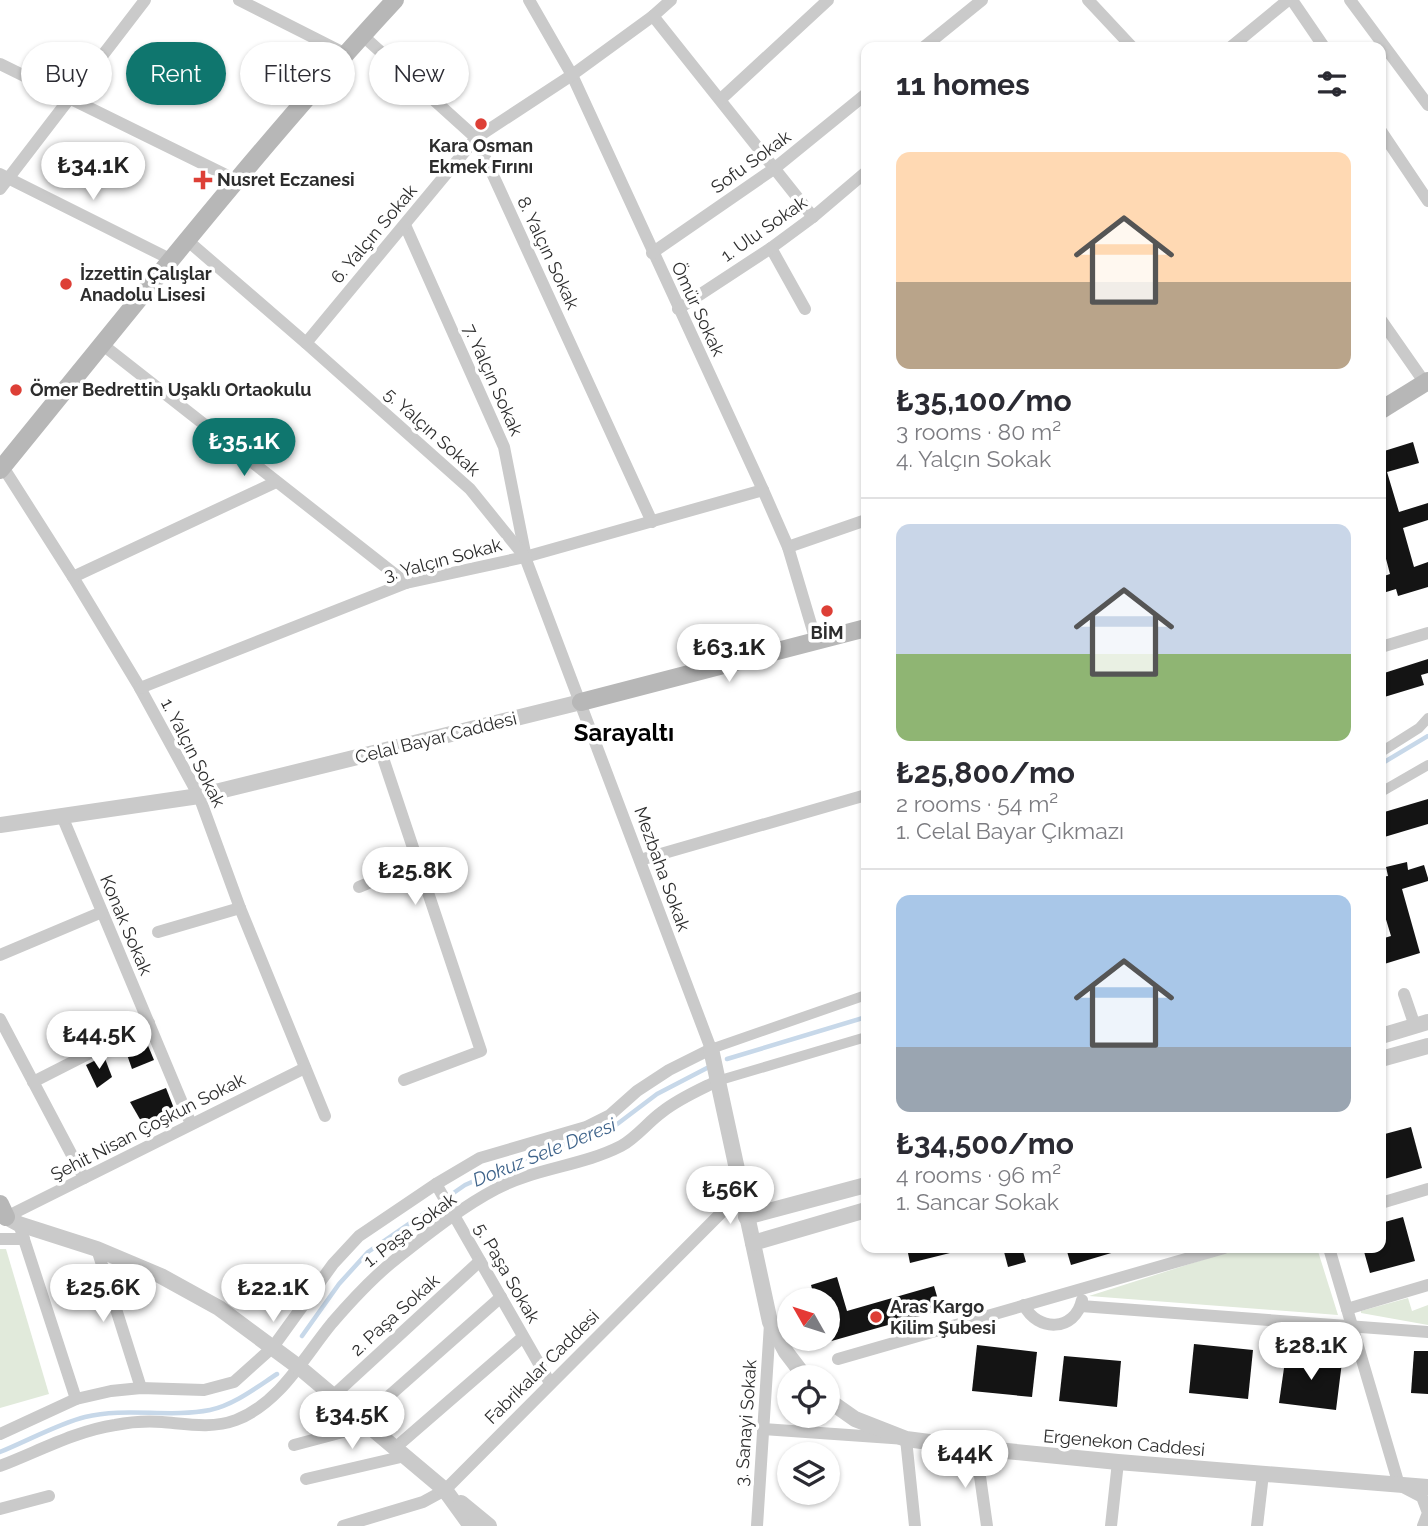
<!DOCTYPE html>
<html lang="en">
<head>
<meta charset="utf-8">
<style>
  :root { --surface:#fff; --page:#f7f7f7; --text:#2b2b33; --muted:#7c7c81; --line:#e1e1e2; --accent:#0f766e }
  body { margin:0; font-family:Raleway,sans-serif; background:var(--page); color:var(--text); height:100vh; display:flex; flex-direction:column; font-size:26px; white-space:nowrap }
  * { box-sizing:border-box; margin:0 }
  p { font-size:23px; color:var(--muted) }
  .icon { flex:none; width:38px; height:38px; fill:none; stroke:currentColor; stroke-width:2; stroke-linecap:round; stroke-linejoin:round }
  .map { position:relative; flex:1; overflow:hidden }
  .sheet { position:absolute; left:861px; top:42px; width:525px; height:1211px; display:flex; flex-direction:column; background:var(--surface); border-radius:14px; box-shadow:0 2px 5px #0004 }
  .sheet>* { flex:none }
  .top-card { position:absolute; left:21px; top:42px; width:665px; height:63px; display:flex; gap:14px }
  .needle { width:46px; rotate:309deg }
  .controls { position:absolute; left:777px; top:1288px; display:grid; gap:14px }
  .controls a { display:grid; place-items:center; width:63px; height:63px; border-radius:50%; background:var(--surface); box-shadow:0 2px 5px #0004; font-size:35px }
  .price { position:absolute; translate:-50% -60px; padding:0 16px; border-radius:24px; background:#fff; color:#222; font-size:23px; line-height:46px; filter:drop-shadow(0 2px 4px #0008) }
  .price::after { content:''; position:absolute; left:50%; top:42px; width:21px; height:16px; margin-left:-10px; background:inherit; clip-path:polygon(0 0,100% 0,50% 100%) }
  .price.selected { background:var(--accent); color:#fff }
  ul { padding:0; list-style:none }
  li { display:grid; align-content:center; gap:14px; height:371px; padding:0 35px }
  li+li { border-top:2px solid var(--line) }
  li span { display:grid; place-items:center; height:217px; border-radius:14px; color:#555 }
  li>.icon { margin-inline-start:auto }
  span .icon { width:126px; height:126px; fill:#fffc; stroke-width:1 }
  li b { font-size:30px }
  h2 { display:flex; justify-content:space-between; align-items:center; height:84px; padding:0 35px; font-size:30px }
  .tag { padding:0 24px; border-radius:32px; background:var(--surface); box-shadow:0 2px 5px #0004; font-size:24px; line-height:63px }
  .tag.selected { background:var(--accent); color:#fff }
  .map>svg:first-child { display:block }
  .green { fill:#e1eadb }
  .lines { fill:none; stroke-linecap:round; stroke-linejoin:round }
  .stream { stroke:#c7d8e9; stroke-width:4.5 }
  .building { fill:#141414 }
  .pedestrian { stroke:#cacaca; stroke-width:10 }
  .minor { stroke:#cacaca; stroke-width:12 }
  .tertiary { stroke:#cacaca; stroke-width:16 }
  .secondary { stroke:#b7b7b7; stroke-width:18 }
  .poi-dot { fill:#dd3f36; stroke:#fff; stroke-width:2.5 }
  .labels { text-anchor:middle; stroke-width:7; stroke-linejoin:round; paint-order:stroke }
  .poi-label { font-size:18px; font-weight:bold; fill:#2d2d2d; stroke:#fff; text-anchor:start }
  .street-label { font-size:18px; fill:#2d2d2d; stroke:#fff }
  .water-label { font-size:19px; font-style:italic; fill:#3f648b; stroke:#fff }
  .district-label { font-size:24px; font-weight:bold; fill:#000; stroke:#fff }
</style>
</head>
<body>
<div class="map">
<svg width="1428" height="1526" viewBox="0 0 1428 1526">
  <rect width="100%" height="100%" fill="#fff"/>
  <g class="green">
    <path d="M1240,1248H1317L1338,1315L1089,1296Z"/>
    <path d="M0,1249H6L49,1394L0,1408Z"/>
    <path d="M1408,1298L1412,1311L1428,1305V1325L1361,1313V1311Z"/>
  </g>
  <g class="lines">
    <g class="stream">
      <path d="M1381,764L1428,736"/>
      <path d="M727,1059L866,1017"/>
      <path d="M302,1336L339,1284L368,1252L465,1185L517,1162L616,1125L657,1094L707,1068"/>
      <path d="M0,1452C25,1442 60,1423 85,1417C126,1407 169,1418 210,1410C234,1405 257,1387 277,1374"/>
    </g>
  </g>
  <g class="building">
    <path d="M1413,442L1419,463L1387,472L1399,512L1428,503V520L1403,528L1414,567L1428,562V587L1398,596L1396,589L1383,593L1381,586V577L1390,574L1381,540V452Z"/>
    <path d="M1428,659V673L1421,675L1424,685L1381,698V674Z"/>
    <path d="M1428,799V824L1381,838V813Z"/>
    <path d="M1407,862L1408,870L1424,865L1428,878V881L1402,889L1420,953L1381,965V939L1391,936L1381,903V877L1388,876L1386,867Z"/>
    <path d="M144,1036L154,1060L132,1069L124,1046Z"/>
    <path d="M104,1056L112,1077L97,1088L86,1065Z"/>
    <path d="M166,1088L175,1111L145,1128L130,1102Z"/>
    <path d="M1411,1127L1422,1168L1381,1180V1135Z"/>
    <path d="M1403,1217L1415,1261L1370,1273L1363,1248H1381V1223Z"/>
    <path d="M907,1248H953L954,1252L910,1263Z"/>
    <path d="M1003,1248H1022L1026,1262L1008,1267Z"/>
    <path d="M1066,1248H1117L1118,1251L1071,1265Z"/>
    <path d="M837,1277L847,1311L934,1286L941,1310L828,1342V1300H815L811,1285Z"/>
    <path d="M1194,1344L1253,1350L1248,1399L1189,1393Z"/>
    <path d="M977,1345L1037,1352L1032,1397L972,1391Z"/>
    <path d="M1414,1351H1428V1394L1411,1393Z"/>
    <path d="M1286,1354L1342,1362L1336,1410L1279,1403Z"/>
    <path d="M1064,1356L1121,1361L1117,1407L1059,1401Z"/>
  </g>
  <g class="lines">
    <g class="pedestrian">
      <path d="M1381,752L1419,728L1428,718"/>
      <path d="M1381,792L1428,765"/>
      <path d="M711,1049L866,995"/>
      <path d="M717,1081L866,1037"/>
    </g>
    <g class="minor">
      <path d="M239,0L346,54"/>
      <path d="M529,0L572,75L763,490L788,547L816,641"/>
      <path d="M1088,0L1132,47"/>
      <path d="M1292,0L1324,47"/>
      <path d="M1350,0L1428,105"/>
      <path d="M653,16L813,217"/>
      <path d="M362,35L476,138L652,522"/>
      <path d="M924,47L982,0"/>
      <path d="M1231,47L1288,0"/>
      <path d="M0,64L238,181"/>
      <path d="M721,99L828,0"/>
      <path d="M1381,131L1428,201"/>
      <path d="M0,174L172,260"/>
      <path d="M0,189L145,0"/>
      <path d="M405,225L504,447L525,553"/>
      <path d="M771,248L805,309"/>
      <path d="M652,253L775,168L866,94"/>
      <path d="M678,309L771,248L813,217L866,172"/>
      <path d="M1381,320L1425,383"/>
      <path d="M306,343L476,138L572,75L653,16L671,0"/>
      <path d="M103,345L406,583"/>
      <path d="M3,467L73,577L140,688L199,796L240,908L325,1116"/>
      <path d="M788,547L866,520"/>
      <path d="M73,577L276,482"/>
      <path d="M1381,647L1428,633"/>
      <path d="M140,688L406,583L525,557L763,490"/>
      <path d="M381,752L481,1051L404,1080"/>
      <path d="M62,816L191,1124"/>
      <path d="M640,860L866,795"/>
      <path d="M359,887L418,862"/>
      <path d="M158,932L240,908"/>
      <path d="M0,955L102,912"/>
      <path d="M1404,994L1415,1026"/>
      <path d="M0,1019L84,1178"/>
      <path d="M33,1082L149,1023"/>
      <path d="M436,1184L550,1383"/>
      <path d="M1381,1203L1428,1189"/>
      <path d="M6,1217L305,1068"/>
      <path d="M19,1224L76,1399"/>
      <path d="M0,1239H24"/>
      <path d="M1329,1248L1399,1485L1422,1497L1428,1513L1423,1526"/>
      <path d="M97,1249L141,1388"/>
      <path d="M1024,1305C1037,1332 1075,1332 1082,1300"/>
      <path d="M1081,1306L1428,1332"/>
      <path d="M1347,1309L1428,1285"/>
      <path d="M838,1359L1224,1248"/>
      <path d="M334,1395L480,1261"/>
      <path d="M363,1419L501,1297"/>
      <path d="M763,1429L906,1439L915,1526"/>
      <path d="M0,1434L76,1399L111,1391L141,1388L204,1390L234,1382L273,1347L333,1264L359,1236L436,1184L480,1158L586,1127L610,1115L637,1091L669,1070L711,1049L525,557L470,489L306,343L188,241"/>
      <path d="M294,1445L369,1425"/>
      <path d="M395,1448L523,1337"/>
      <path d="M976,1448L987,1526"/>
      <path d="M0,1466C37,1452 75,1431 115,1425C130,1422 147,1421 162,1422C187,1424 212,1429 236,1420C280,1403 304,1357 332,1323C351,1301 373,1277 396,1259C427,1235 460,1208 496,1189C535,1168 582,1166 621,1146C636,1138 648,1122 662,1112C678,1099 699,1090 717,1081"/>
      <path d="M306,1479L405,1456"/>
      <path d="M0,1509L49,1496"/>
      <path d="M343,1526L423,1502L445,1490L741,1193"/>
      <path d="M757,1526L770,1324"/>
      <path d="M1111,1526L1118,1462"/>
      <path d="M1257,1526L1263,1474"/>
    </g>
    <g class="tertiary">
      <path d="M0,825L199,796L581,702"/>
      <path d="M1381,1036L1428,1022"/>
      <path d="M711,1049L770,1322L786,1352L805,1377"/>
      <path d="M1381,1059L1428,1046"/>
      <path d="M6,1217L19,1224L97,1249L161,1276L219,1308L300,1368L445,1490L471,1526"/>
      <path d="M746,1217L866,1185"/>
      <path d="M753,1243L866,1210"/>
      <path d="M828,1400L855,1419L906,1439L976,1448L1118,1462L1428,1487"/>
      <path d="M461,1503L489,1526"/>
    </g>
    <g class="secondary">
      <path d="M1381,410L1428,381"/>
      <path d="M0,470C129,312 256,150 395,0"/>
      <path d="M581,702L866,628"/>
      <path d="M0,1204L6,1217"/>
    </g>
  </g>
  <g class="poi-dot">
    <circle cx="481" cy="124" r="7"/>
    <path d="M199.5 169.5h7v7h7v7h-7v7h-7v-7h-7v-7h7z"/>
    <circle cx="66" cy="284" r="7"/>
    <circle cx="16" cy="390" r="7"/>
    <circle cx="827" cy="611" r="7"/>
    <circle cx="876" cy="1317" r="7"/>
  </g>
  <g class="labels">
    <g class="poi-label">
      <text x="481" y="152" text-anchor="middle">Kara Osman<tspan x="481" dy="21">Ekmek Fırını</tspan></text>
      <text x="217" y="186">Nusret Eczanesi</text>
      <text x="80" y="280">İzzettin Çalışlar<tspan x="80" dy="21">Anadolu Lisesi</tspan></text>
      <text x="30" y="396">Ömer Bedrettin Uşaklı Ortaokulu</text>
      <text x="827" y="639" text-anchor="middle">BİM</text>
      <text x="890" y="1313">Aras Kargo<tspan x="890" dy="21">Kilim Şubesi</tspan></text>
    </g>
    <g class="street-label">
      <text transform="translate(751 162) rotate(-36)" y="6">Sofu Sokak</text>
      <text transform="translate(764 229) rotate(-35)" y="6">1. Ulu Sokak</text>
      <text transform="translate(374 234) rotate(-50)" y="6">6. Yalçın Sokak</text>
      <text transform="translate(548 253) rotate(65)" y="6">8. Yalçın Sokak</text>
      <text transform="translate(698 309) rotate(65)" y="6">Ömür Sokak</text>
      <text transform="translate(493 380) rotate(66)" y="6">7. Yalçın Sokak</text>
      <text transform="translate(432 432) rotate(42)" y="6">5. Yalçın Sokak</text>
      <text transform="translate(443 560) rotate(-15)" y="6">3. Yalçın Sokak</text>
      <text transform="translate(436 738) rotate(-14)" y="6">Celal Bayar Caddesi</text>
      <text transform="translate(193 753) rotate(63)" y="6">1. Yalçın Sokak</text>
      <text transform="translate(662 869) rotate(70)" y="6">Mezbaha Sokak</text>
      <text transform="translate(126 925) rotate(67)" y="6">Konak Sokak</text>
      <text transform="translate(148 1127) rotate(-27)" y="6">Şehit Nisan Çoşkun Sokak</text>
      <text transform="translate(410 1230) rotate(-37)" y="6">1. Paşa Sokak</text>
      <text transform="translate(507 1273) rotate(60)" y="6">5. Paşa Sokak</text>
      <text transform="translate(395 1315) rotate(-42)" y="6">2. Paşa Sokak</text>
      <text transform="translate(542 1367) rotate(-45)" y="6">Fabrikalar Caddesi</text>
      <text transform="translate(746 1423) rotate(-86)" y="6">3. Sanayi Sokak</text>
      <text transform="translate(1124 1443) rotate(5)" y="6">Ergenekon Caddesi</text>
    </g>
    <g class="water-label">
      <text transform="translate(544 1152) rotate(-22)" y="7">Dokuz Sele Deresi</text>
    </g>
    <g class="district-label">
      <text x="624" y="741">Sarayaltı</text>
    </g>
  </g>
</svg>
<div class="controls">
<a><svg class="needle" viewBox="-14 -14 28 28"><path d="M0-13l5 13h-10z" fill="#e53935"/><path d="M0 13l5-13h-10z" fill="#7c7c81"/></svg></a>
<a><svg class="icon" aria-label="locate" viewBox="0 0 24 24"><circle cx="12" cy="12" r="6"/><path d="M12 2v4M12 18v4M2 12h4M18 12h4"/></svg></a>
<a><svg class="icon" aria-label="layers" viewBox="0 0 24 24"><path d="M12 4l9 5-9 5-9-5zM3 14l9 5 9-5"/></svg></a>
</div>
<b class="price" style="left:93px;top:202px">₺34.1K</b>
<b class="price selected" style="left:244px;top:478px">₺35.1K</b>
<b class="price" style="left:729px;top:684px">₺63.1K</b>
<b class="price" style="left:415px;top:907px">₺25.8K</b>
<b class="price" style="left:99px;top:1071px">₺44.5K</b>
<b class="price" style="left:730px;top:1226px">₺56K</b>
<b class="price" style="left:103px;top:1324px">₺25.6K</b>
<b class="price" style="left:273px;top:1324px">₺22.1K</b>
<b class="price" style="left:1311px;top:1382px">₺28.1K</b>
<b class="price" style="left:352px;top:1451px">₺34.5K</b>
<b class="price" style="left:965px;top:1490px">₺44K</b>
<div class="top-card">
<a class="tag">Buy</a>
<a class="tag selected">Rent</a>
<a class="tag">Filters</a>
<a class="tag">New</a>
</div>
<section class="sheet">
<h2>11 homes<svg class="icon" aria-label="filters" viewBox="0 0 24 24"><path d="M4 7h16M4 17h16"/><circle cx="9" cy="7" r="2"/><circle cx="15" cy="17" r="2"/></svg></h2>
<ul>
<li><span style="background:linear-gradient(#ffd9b3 60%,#b9a48a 0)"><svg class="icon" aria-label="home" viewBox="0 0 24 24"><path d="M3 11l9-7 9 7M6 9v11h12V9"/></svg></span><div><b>₺35,100/mo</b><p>3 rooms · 80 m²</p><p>4. Yalçın Sokak</p></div></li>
<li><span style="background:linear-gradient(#c9d6e8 60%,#8fb573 0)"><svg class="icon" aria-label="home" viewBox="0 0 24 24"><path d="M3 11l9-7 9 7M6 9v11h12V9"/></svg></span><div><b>₺25,800/mo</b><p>2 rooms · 54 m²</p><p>1. Celal Bayar Çıkmazı</p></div></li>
<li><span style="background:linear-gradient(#a9c7e8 70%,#9aa5b1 0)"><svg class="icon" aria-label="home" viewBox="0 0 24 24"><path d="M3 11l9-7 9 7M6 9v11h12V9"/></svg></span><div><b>₺34,500/mo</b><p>4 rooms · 96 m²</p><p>1. Sancar Sokak</p></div></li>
</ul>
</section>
</div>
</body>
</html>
